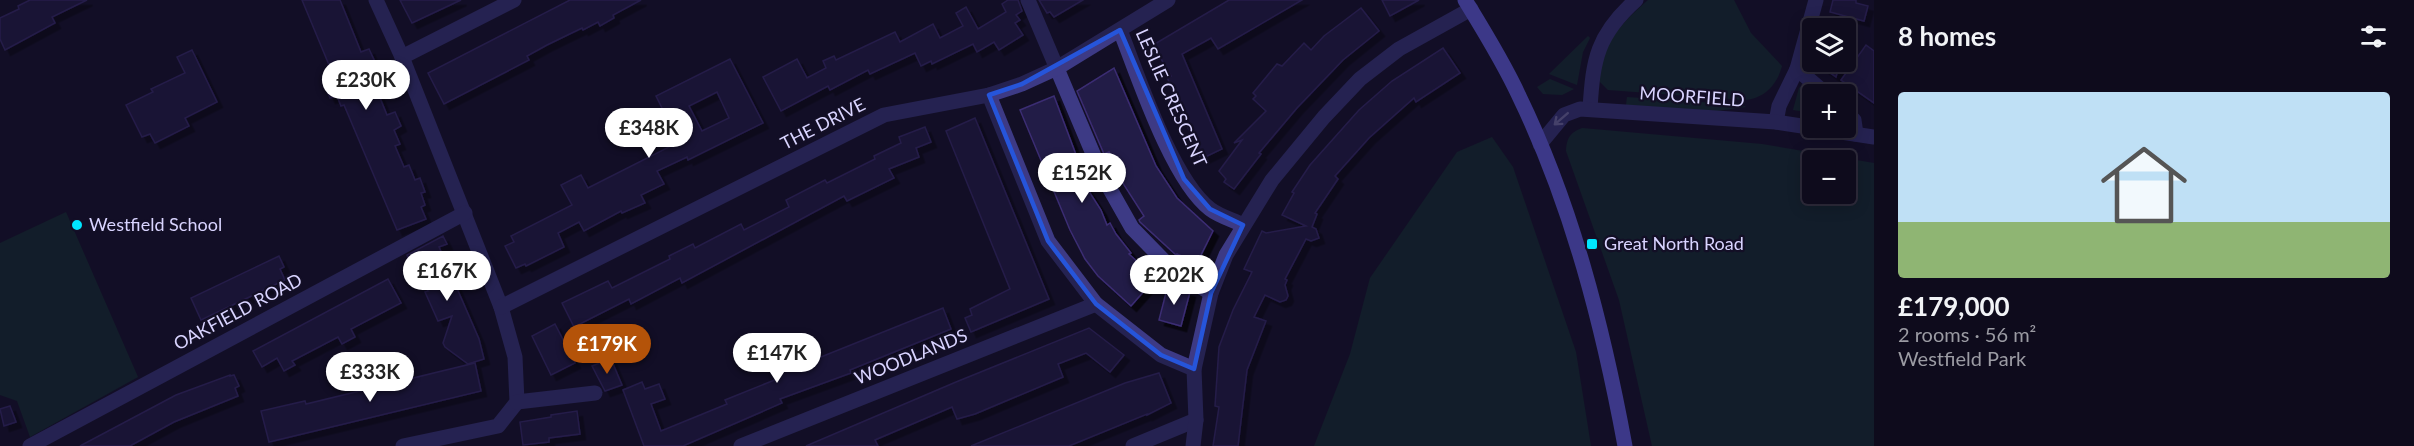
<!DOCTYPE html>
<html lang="en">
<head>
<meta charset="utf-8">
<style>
  :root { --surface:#0e0b1c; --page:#171425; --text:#f1f3f6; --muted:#9b9ba3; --line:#2e2b3b; --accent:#b45309 }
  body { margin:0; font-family:Lato,sans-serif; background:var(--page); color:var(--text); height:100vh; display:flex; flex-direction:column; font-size:22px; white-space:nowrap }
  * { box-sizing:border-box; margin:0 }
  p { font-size:20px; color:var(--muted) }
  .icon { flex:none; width:33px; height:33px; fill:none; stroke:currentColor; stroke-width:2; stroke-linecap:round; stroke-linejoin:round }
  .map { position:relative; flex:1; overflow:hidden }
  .drawer { display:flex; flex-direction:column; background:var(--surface); width:540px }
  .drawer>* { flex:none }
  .fabs { position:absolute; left:1802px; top:18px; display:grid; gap:12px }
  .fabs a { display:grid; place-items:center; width:54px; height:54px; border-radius:6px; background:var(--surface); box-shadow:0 3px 15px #0003,0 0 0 2px var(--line); font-size:30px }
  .price { position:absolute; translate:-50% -51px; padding:0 14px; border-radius:21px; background:#fff; color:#222; font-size:20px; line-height:39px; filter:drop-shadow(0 2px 3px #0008) }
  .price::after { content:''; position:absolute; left:50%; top:36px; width:18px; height:14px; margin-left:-9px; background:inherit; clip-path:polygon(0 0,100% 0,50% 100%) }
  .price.current { background:var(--accent); color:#fff }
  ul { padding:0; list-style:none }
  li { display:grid; align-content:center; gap:12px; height:318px; padding:0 24px }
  li span { display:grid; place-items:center; height:186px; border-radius:6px; color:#555 }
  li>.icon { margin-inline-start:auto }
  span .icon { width:108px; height:108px; fill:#fffc; stroke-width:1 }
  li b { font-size:26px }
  h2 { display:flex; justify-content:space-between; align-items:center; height:72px; padding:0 24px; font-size:26px }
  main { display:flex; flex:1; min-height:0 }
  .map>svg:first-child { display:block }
  .green { fill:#12302f; fill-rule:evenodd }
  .building { fill:#241b47; stroke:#3b2d73; stroke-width:1.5; fill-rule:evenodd; filter:url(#shadow) }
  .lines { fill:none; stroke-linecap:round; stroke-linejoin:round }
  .street { stroke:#3d3a85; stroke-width:15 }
  .secondary { stroke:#6f6bff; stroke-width:15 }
  .oneway { stroke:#837fbc }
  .marked { fill:none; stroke:#2655da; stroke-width:4.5; stroke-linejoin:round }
  .poi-dot { fill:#00e5ff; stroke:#130f26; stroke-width:2 }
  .labels { text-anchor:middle; stroke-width:4.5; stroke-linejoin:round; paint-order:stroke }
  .street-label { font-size:18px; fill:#d9d4ff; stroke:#130f26 }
  .poi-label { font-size:18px; fill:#d9d4ff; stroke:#130f26; text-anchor:start }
</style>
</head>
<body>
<main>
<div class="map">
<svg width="1874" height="446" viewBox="0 0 1874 446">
  <defs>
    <filter id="shadow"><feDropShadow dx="5.5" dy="5.5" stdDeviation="0" flood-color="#0009"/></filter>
  </defs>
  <rect width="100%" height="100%" fill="#130f26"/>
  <g class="green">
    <path d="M1648,0H1734L1751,33L1782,66C1777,85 1764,99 1744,100L1608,90L1600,82C1597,47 1624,21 1648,0Z"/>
    <path d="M1588,36L1590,38L1583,52L1577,85L1549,74Z"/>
    <path d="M1550,79L1574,89L1562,95L1543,94L1537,87Z"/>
    <path d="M1802,86L1812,95V113L1793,110L1799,88Z"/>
    <path d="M1627,97L1743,105L1746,107L1717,111L1626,105Z"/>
    <path d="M1582,128L1762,144L1874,163V446H1652L1619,300L1566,151C1567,137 1570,133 1582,128ZM1812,160H1845V194H1812Z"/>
    <path d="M1492,137L1513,167L1576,352L1591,446H1314L1350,354L1370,278L1457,152Z"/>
    <path d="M66,212L138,377L30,437L17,401L0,395V243Z"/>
  </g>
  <g class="building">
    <path d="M30,0H87L52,17L55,23L5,50L0,39V18L19,9L18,6Z"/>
    <path d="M302,0H340L361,52L369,49L375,62L367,66L387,115L395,112L401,126L394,130L400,144L395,146L404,167L409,165L415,180L420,178L425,192L421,193L425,205L421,207L426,219L397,230L344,105L341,106L337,96L330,98L323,81L334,77Z"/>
    <path d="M400,0H461L412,23Z"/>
    <path d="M570,0H641L613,15L614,18L600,26L598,22L583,30L582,28L547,45L527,56L529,60L444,104L428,73Z"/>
    <path d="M1008,0H1018L1022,11L1016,15L1020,20L1015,23L1023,35L999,50L994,42L977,52L973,44L932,64L931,61L921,66L915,53L870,74L868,70L830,90L828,86L781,111L763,77L797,59L807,78L826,68L823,61L834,56L836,60L895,32L900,42L933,24L940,38L963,26L956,13L966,7L978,29L1006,12L1002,4Z"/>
    <path d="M1039,0H1083L1054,17L1050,12L1047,13Z"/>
    <path d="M1229,0H1302L1218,49L1211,38L1182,54L1222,149L1201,159L1167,77L1171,76L1153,45Z"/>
    <path d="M1382,0H1419L1390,16Z"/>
    <path d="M1833,0H1856V3L1868,6L1864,21L1830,12Z"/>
    <path d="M1361,8L1379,31L1343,60L1297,108L1259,153L1261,154L1234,189L1224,182L1226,179L1219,171L1242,140L1234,143L1266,111L1253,99L1256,96L1253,93L1277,64L1282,66L1304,43L1311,50L1324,36Z"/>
    <path d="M1866,45L1874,51V103L1841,80Z"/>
    <path d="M1443,48L1460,73L1416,102L1414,98L1369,138L1335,176L1338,179L1315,213L1317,214L1312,227L1316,229L1319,238L1311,241L1306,239L1285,279L1287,280L1285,285L1288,296L1286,300L1280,302L1265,295L1254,317L1266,321L1247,370L1238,446H1213L1219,407L1215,406L1219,347L1233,310L1252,272L1244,269L1262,231L1266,233L1306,226L1282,215L1294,193L1292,192L1310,165L1359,110L1392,81Z"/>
    <path d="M192,50L217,102L185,118L189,126L155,143L150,134L142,137L126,105L153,92L151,89L185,73L177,57Z"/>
    <path d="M730,59L763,123L688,160L687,157L657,171L664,184L641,195L645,203L622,213L621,211L584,231L579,222L558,233L564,247L526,266L525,264L516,268L505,246L514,242L511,236L572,205L561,185L581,175L588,188L679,142L656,96ZM717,92L729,118L702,131L689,106Z"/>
    <path d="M1815,62H1840L1836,77Z"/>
    <path d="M1114,68L1156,166L1177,198L1213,231L1197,263L1177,254L1176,255L1140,222L1139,220L1144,216L1124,185L1109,152L1104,154L1077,91Z"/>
    <path d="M1054,96L1078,160L1072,165L1101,210L1107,225L1110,223L1116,234L1131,253L1129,254L1143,267L1141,270L1153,281L1131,306L1098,276L1085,259L1070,230L1020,110Z"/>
    <path d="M975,118L1049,299L971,332L965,318L972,315L970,309L1010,289L946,131Z"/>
    <path d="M925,127L931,142L916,148L919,157L889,169L894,178L847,201L844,196L682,283L680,278L631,304L629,299L574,327L562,303L608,281L612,288L670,259L669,256L693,244L695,248L741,224L744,230L789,207L786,200L825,180L827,183L875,159L874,156L901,143L899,137Z"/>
    <path d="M443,236L447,244L439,247L479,339L484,359L468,364L445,347L443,343L452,316L438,321L425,292L428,291L418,265L412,268L407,255Z"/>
    <path d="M279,256L284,267L280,269L285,280L201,320L191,298Z"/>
    <path d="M388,279L401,303L351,329L355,337L342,344L338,337L292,361L295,365L284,371L277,358L262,367L253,351Z"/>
    <path d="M1168,285L1190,292L1181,326L1159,320Z"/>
    <path d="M943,308L951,329L850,370L851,373L780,399L782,403L683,446H644L623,390L642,382L645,389L659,384L665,399L651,404L661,431L727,404L725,400L777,379L776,375Z"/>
    <path d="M555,324L575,363L551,375L532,336Z"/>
    <path d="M1089,328L1124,355L1110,372L1086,353L1058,364L1063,377L975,414L957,419L952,407L875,440L878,446H806L956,382Z"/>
    <path d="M611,359L622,385L605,391L592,366Z"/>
    <path d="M475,363L481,391L269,442L261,411L305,401L306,404Z"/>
    <path d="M1159,373L1171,403L1147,415V414L1069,446H971L1125,383Z"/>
    <path d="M230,375V376L234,375L239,386L235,388L238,396L174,422L130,446H80L176,395Z"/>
    <path d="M10,406L16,422L4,426L0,409Z"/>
    <path d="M577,411L580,434L549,438V442L523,445L520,422L551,417V415Z"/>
  </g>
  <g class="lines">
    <g class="street">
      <path d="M376,0L402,57L501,307L515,357L517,402L498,426L403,446"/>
      <path d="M1028,0L1102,175L1132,228L1174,271L1211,293"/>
      <path d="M1120,30C1138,76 1172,180 1210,209C1219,216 1233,220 1243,225"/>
      <path d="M402,57L514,0"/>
      <path d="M1797,69L1826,94"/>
      <path d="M989,95L1048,241L1096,304L1161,355L1194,369"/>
      <path d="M1590,109C1593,59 1597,35 1636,0"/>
      <path d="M1845,112L1854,120L1856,134"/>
      <path d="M1776,122L1779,106L1797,69L1816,0"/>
      <path d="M1540,144L1564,115L1580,109L1776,122L1874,137"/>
      <path d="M501,307L884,115L989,95L1022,84L1057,68L1168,0"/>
      <path d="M517,402L595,393"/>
      <path d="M30,446L465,213"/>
      <path d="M741,446L1096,304"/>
      <path d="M1133,446L1196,420"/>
      <path d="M1193,446L1196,420L1194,369L1211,293L1226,255L1272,180L1324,117L1360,79L1399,49L1471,9"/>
    </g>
    <path class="secondary" d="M1465,0C1484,31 1504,63 1519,96C1572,205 1603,327 1625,446"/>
  </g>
  <defs><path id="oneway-shaft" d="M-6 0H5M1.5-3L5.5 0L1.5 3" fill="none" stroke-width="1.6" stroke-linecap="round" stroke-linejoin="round" transform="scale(1.5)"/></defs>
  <use class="oneway" href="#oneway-shaft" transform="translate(1561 119) rotate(139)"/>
  <path d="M0 0H1874V446H0ZM1120,30L1184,179L1210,209L1243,225L1211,293L1194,369L1161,355L1096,304L1048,241L989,95L1022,84Z" fill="#130f26" fill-opacity=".55" fill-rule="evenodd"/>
  <path class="marked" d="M1120,30L1184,179L1210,209L1243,225L1211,293L1194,369L1161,355L1096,304L1048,241L989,95L1022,84Z"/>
  <g class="poi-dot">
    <circle cx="77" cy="225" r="6"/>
    <rect x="1586" y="238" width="12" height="12" rx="3"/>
  </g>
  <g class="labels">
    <g class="street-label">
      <text transform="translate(1692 97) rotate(4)" y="6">MOORFIELD</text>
      <text transform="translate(1171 98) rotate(66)" y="6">LESLIE CRESCENT</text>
      <text transform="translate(823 124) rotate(-27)" y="6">THE DRIVE</text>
      <text transform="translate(238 312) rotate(-28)" y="6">OAKFIELD ROAD</text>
      <text transform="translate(911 357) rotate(-22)" y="6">WOODLANDS</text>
    </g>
    <g class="poi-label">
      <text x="89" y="231">Westfield School</text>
      <text x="1604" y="250">Great North Road</text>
    </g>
  </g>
</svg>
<div class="fabs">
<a><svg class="icon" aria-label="layers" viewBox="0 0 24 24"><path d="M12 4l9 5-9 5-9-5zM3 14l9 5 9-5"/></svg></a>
<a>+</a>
<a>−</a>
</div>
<b class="price" style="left:366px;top:111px">£230K</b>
<b class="price" style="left:649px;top:159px">£348K</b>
<b class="price" style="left:1082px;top:204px">£152K</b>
<b class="price" style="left:447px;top:302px">£167K</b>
<b class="price" style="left:1174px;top:306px">£202K</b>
<b class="price current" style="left:607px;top:375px">£179K</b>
<b class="price" style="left:777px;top:384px">£147K</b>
<b class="price" style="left:370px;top:403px">£333K</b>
</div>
<section class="drawer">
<h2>8 homes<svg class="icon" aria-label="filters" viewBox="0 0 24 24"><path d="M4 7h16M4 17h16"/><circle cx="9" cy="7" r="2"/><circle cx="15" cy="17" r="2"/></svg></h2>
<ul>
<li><span style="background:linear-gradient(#bfe0f5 70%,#8fb573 0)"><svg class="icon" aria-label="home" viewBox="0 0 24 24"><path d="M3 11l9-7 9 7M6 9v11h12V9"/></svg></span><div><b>£179,000</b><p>2 rooms · 56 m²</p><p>Westfield Park</p></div></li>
</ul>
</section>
</main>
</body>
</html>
